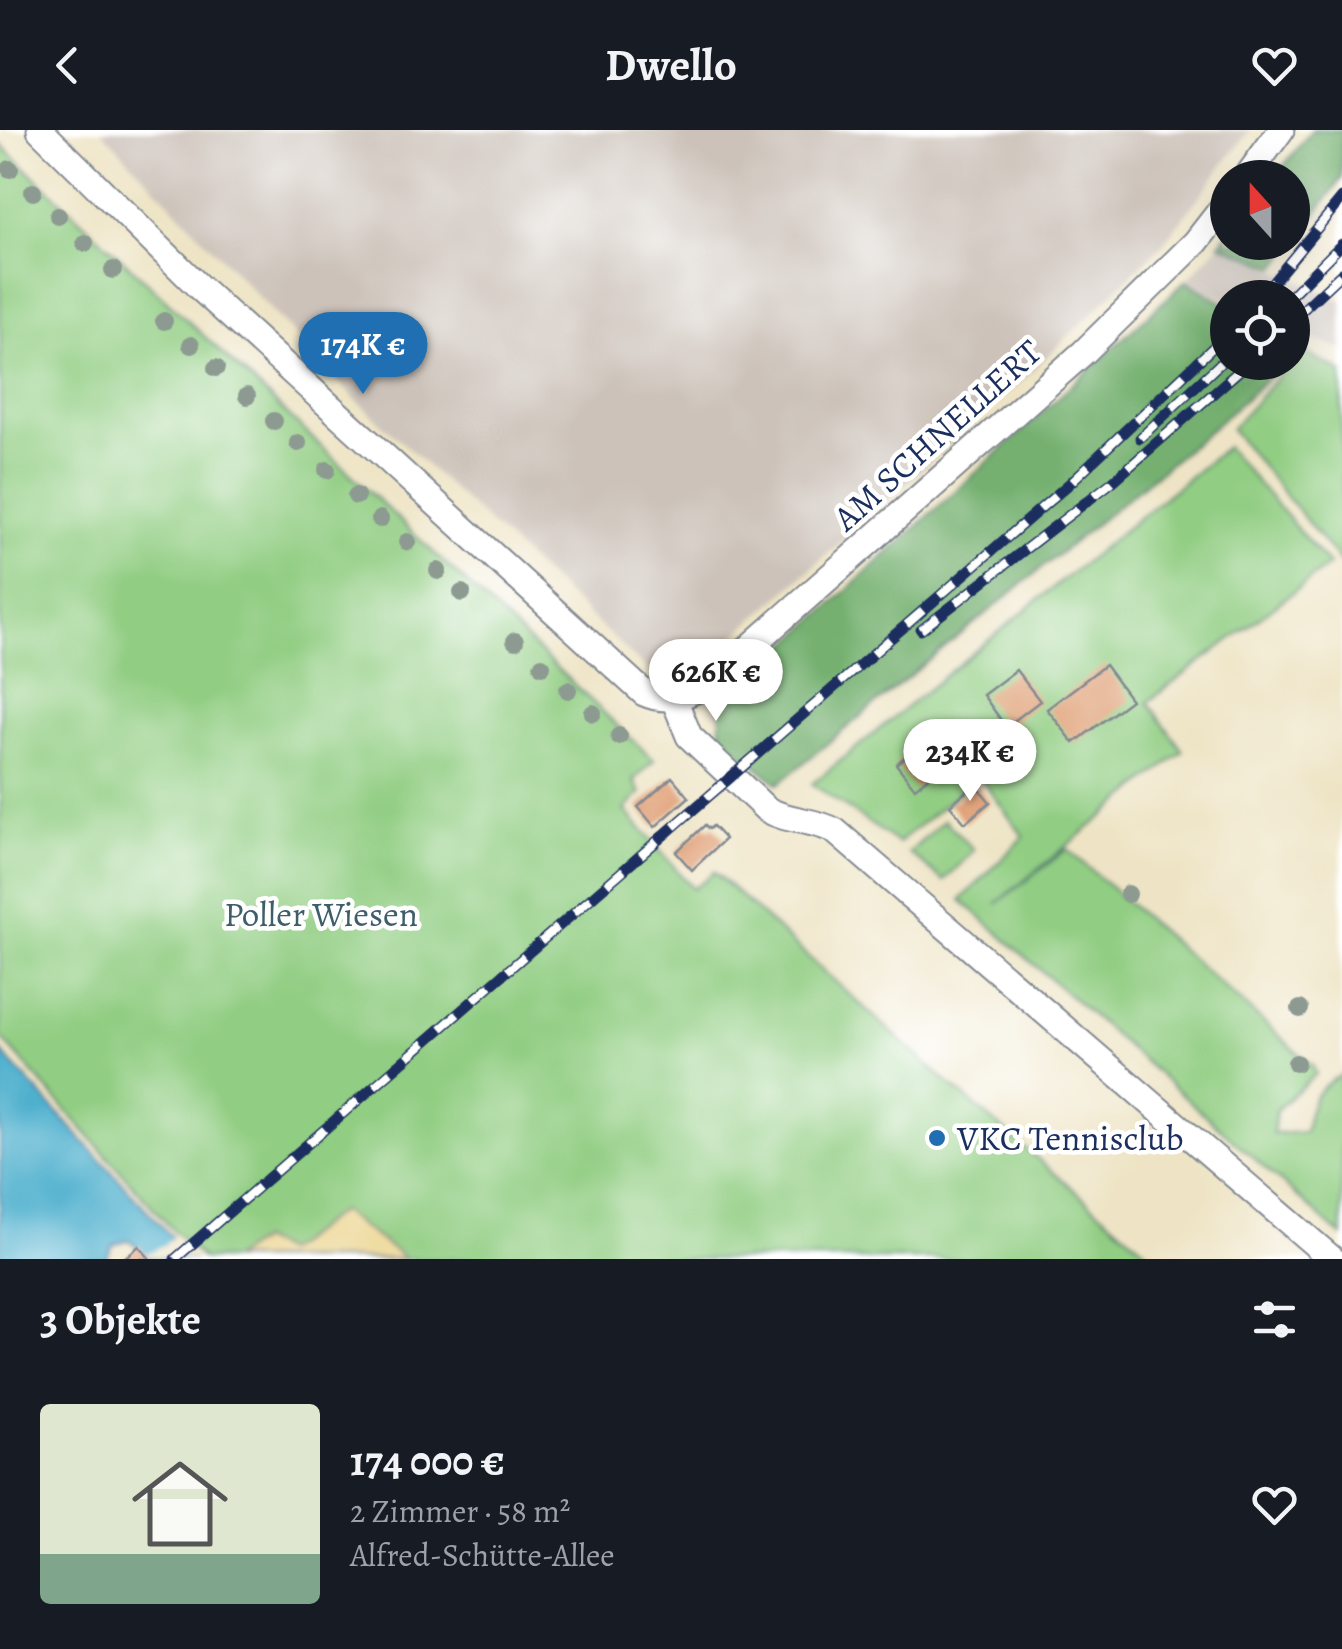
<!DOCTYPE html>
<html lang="de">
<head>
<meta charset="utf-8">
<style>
  :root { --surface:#171b24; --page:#20242c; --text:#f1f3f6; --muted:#9ea1a6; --line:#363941; --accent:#1f6fb2 }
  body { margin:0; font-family:Alegreya,serif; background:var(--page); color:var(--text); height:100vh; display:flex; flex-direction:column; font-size:38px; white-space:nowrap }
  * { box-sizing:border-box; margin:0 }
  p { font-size:32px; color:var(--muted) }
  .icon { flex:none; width:55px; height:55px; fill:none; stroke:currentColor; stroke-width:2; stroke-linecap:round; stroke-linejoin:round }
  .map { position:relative; height:1129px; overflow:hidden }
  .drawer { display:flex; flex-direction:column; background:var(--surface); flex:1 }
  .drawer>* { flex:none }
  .needle { width:65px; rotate:339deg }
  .fabs { position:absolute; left:1210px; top:30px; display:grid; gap:20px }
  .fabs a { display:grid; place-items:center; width:100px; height:100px; border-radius:50%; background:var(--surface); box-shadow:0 10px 40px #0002; font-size:50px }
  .price { position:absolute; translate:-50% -85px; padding:0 22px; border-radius:35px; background:#fff; color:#222; font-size:32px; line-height:65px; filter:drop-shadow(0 2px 5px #0008) }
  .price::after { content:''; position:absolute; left:50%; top:60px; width:30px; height:22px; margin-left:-15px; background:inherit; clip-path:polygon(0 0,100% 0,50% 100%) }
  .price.selected { background:var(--accent); color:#fff }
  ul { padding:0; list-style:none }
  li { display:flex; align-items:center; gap:30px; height:250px; padding:0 40px }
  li+li { border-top:2px solid var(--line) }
  li span { display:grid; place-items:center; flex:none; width:280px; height:200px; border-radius:10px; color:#555 }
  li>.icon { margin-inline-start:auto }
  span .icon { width:120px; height:120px; fill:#fffc; stroke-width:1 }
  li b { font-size:42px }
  h2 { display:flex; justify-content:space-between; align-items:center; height:120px; padding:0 40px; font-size:42px }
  header { display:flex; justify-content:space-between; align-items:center; height:130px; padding:0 40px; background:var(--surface); font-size:45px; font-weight:600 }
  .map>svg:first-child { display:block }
  .industrial { fill:#ccc2b9 }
  .green { fill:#91cd82; stroke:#567e70; stroke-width:2.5 }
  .forest { fill:#74b070; stroke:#487067; stroke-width:2.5 }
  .sand { fill:#eeda9e; stroke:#84847e; stroke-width:2.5 }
  .water { fill:#50b0ce; stroke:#367096; stroke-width:2.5 }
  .pier { fill:#eee4c5 }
  .building { fill:#de996c }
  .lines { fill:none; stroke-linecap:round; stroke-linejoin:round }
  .minor-casing { stroke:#848a92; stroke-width:29 }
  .minor { stroke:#fff; stroke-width:25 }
  .rail-casing { stroke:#1b2f5e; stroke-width:11 }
  .rail { stroke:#fff; stroke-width:8; stroke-dasharray:22; stroke-linecap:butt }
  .tree { fill:#8d9a92 }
  .poi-dot { fill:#1f6fb2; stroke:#fff; stroke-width:4 }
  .labels { text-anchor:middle; stroke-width:9; stroke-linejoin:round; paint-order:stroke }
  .street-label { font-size:35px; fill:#1b2f5e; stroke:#fff }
  .park-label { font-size:35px; fill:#3e5e69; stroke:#fff }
  .poi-label { font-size:35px; fill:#1b2f5e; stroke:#fff; text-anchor:start }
</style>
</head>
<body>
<header><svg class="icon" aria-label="back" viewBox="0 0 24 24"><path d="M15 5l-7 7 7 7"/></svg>Dwello<svg class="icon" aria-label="heart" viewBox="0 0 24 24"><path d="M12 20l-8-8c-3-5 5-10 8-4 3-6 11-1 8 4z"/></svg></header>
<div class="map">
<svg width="1342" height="1129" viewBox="0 0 1342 1129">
  <rect width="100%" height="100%" fill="#fff"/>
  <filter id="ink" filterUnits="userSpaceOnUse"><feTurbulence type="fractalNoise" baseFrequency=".01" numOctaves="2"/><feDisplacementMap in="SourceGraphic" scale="20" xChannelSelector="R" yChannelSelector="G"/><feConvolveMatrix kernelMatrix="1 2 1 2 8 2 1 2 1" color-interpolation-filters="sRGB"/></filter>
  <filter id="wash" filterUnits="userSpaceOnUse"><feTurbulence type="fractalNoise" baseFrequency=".0048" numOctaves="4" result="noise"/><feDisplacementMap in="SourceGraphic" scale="40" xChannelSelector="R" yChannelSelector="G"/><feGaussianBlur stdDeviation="2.25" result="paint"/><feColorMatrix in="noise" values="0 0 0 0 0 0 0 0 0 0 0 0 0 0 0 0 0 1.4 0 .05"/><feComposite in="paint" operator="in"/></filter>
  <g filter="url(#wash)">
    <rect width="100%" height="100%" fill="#eee4c5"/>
    <g class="industrial">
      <path d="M101,0H1250L1163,114L1024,249L691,545H653L352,266Z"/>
      <path d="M1220,114L1342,171V219L1293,202L1292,168L1227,170L1186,151Z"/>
    </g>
    <g class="green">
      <path d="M0,14L654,630L634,651L641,663L625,680L693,759L714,742L941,947L1156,1129H203L181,1109L0,906Z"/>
      <path d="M1301,221L1342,242V434L1231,299Z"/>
      <path d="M1226,317L1329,435L1148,572L1183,621L996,774L1067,719L1312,935L1316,944L1276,980L1273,1004L1305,1002C1309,974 1315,957 1342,945V1106L961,770L1024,707L979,646L898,713L812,654Z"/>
      <path d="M944,690L974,720L944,751L909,723Z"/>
    </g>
    <g class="forest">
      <path d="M1312,0H1342V48L1276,137L1220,114L1227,105L1228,112H1292V48L1275,47Z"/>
      <path d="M1186,151L1227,175L1228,232L1285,233L1204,305L778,654L721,607L720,576Z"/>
    </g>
    <path class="sand" d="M340,1081L406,1129H232L260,1110L285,1122Z"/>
    <path class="water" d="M0,920L192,1129H151L129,1110L113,1115L106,1129H0Z"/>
    <path class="pier" d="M176,1104L197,1129L142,1126L164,1115Z"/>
    <g id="blocks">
      <g class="building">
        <path d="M1105,535L1131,570L1074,613L1047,579Z"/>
        <path d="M1016,540L1040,571L1006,597L983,565Z"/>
        <path d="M943,596L962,620L915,658L896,634Z"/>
        <path d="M672,647L689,667L655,697L638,677Z"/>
        <path d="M975,654L990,672L965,693L950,675Z"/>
        <path d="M705,695L709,699L713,696L725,709L692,740L676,722Z"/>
        <path d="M139,1116L150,1129H123Z"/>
      </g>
    </g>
  </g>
  <g filter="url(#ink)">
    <use href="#blocks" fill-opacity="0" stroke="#848a92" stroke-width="2.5"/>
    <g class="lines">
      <defs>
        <g id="minor">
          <path d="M40,0L200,158L644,563C670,575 692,564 714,549L1084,222L1196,112L1228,71"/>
          <path d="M1246,48L1281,0"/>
          <path d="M674,569L689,606L766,679C788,692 813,689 835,701L1332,1129"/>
        </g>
      </defs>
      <use href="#minor" class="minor-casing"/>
      <use href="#minor" class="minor"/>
      <defs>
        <g id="rail">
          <path d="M1260,168L1342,68"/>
          <path d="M1288,168L1342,114"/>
          <path d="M1292,190L1342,143"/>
          <path d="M1140,308L1228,226"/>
          <path d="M921,500L1112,352L1249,232"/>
          <path d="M175,1129L1070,353L1228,203"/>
        </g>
      </defs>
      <use href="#rail" class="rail-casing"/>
      <use href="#rail" class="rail"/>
    </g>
    <g class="tree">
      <circle cx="10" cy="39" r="9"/>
      <circle cx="33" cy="62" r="9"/>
      <circle cx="58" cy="86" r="9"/>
      <circle cx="85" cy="113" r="9"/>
      <circle cx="113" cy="140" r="9"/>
      <circle cx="164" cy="191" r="9"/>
      <circle cx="191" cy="215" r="9"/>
      <circle cx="216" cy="238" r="9"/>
      <circle cx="247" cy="266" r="9"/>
      <circle cx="274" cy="291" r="9"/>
      <circle cx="298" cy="313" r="9"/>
      <circle cx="327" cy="340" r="9"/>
      <circle cx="356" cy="366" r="9"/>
      <circle cx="380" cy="389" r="9"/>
      <circle cx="407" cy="412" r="9"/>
      <circle cx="438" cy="441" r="9"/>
      <circle cx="462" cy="463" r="9"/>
      <circle cx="515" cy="511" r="9"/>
      <circle cx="542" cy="536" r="9"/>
      <circle cx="568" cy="560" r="9"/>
      <circle cx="593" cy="583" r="9"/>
      <circle cx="619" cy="606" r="9"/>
      <circle cx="1128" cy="764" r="9"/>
      <circle cx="1300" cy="879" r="9"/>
      <circle cx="1296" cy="933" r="9"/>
    </g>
  </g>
  <circle class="poi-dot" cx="937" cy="1008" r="10"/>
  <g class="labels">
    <g class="street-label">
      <text transform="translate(937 305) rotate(-42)" y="12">AM SCHNELLERT</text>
    </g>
    <g class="park-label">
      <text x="321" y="796">Poller Wiesen</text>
    </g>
    <g class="poi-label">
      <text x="957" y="1020">VKC Tennisclub</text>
    </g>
  </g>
</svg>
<div class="fabs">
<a><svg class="needle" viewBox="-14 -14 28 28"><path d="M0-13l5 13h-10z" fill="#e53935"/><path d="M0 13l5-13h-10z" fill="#9ea1a6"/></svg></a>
<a><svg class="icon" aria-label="locate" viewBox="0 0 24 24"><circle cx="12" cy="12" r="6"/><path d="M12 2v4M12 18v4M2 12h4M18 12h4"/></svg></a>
</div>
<b class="price selected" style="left:363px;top:267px">174K €</b>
<b class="price" style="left:716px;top:594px">626K €</b>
<b class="price" style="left:970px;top:674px">234K €</b>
</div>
<section class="drawer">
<h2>3 Objekte<svg class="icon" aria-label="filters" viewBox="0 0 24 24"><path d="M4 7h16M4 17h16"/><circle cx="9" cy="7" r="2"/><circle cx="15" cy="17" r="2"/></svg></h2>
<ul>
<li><span style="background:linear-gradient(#dfe7d0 75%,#7fa58c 0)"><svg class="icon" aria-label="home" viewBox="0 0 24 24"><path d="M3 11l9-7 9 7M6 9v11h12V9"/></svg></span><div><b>174 000 €</b><p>2 Zimmer · 58 m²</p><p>Alfred-Schütte-Allee</p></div><svg class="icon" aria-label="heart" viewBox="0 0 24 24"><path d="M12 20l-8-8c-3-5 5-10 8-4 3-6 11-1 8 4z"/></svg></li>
</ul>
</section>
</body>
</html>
